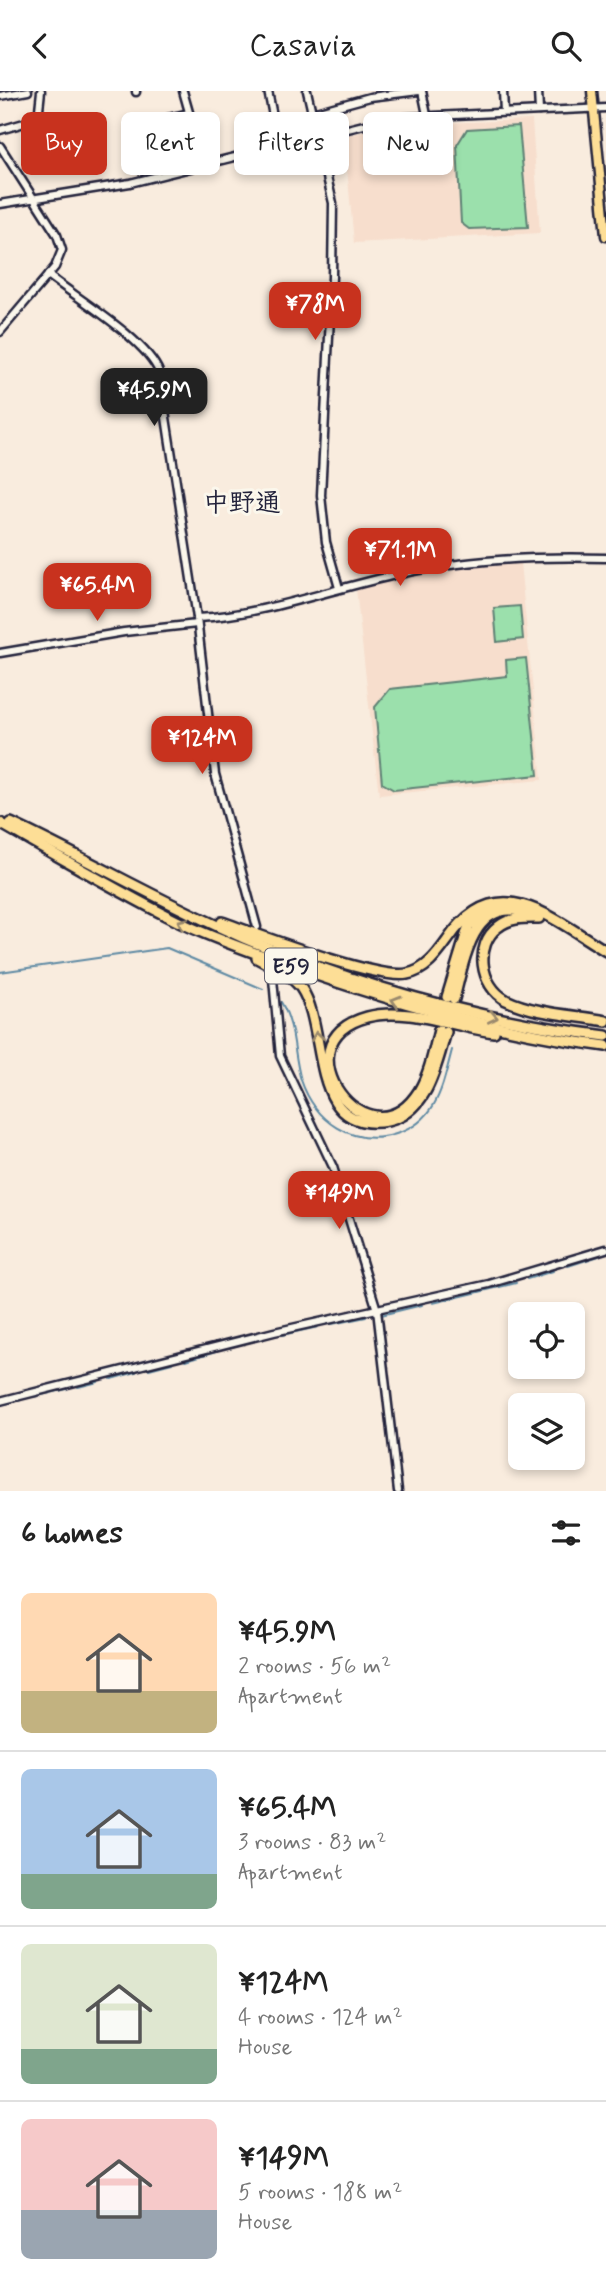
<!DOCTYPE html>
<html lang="en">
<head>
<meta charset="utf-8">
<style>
  :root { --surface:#fff; --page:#f2f2f2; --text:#222; --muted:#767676; --line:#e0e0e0; --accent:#c8321e }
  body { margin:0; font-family:Mynerve,"Klee One",sans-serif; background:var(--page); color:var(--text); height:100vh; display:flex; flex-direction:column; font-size:26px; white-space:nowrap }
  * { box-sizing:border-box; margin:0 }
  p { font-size:23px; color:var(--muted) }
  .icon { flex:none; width:38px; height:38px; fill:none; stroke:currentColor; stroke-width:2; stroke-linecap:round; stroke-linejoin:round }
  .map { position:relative; height:1400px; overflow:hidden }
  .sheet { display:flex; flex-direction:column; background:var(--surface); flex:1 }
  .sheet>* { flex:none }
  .guide { position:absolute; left:21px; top:21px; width:565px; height:63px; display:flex; gap:14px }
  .buttons { position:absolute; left:508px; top:1211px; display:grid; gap:14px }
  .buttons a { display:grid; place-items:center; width:77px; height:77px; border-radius:10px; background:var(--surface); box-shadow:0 4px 10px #0003; font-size:35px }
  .price { position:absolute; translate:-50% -60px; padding:0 16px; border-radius:14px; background:var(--accent); color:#fff; font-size:23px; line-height:46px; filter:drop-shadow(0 2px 4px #0008) }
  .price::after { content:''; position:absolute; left:50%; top:42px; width:21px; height:16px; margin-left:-10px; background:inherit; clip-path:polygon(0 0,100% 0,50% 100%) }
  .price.on { background:#222; color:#fff }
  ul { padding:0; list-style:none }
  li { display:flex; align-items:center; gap:21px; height:175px; padding:0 21px }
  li+li { border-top:2px solid var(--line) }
  li span { display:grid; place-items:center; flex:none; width:196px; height:140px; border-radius:10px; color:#555 }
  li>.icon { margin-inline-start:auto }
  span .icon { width:84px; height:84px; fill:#fffc; stroke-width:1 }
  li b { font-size:30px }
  h2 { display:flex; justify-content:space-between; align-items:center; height:84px; padding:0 21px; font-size:30px }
  .tag { padding:0 24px; border-radius:10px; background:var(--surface); box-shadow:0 4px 10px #0003; font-size:24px; line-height:63px }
  .tag.on { background:var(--accent); color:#fff }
  header { display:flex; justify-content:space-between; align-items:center; height:91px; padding:0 21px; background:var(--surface); font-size:32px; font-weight:600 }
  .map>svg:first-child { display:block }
  .built { fill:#f7decd }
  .green { fill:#9be0ac; stroke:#5e8174; stroke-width:2 }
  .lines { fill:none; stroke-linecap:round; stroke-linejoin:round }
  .stream { stroke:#5f8aa4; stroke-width:2 }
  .minor-casing { stroke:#22223b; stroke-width:11 }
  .major-casing { stroke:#22223b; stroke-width:13 }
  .highway-casing { stroke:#22223b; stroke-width:14 }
  .minor { stroke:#fbf7ec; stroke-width:6 }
  .major { stroke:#fdde96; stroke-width:8 }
  .highway { stroke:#fdde96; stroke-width:9 }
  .oneway { stroke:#9a896d }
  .labels { text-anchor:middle; stroke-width:6; stroke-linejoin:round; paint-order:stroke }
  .shield { fill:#fbf7ec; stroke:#636270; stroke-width:2 }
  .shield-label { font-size:21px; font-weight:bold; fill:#22223b }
  .quarter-label { font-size:26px; font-weight:bold; fill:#22223b; stroke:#fbf7ec }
</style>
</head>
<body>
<header><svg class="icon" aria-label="back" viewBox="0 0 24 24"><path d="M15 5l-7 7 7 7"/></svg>Casavia<svg class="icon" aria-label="search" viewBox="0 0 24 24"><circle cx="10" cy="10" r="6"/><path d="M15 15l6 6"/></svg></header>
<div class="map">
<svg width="606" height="1400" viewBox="0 0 606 1400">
  <rect width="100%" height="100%" fill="#f9ecde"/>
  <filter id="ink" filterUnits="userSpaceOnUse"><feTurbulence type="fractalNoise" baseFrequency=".0143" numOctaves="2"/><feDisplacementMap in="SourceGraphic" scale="14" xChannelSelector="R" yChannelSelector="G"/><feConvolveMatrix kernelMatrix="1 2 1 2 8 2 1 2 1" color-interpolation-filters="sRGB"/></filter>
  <g filter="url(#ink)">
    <g class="built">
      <path d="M532,29L540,142L354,152L344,45L401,33Z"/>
      <path d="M520,472L542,689L379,704L356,498L439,480Z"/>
    </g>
    <g class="green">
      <path d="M519,35L528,136L469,138L461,132L457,54L467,38Z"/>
      <path d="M520,515L523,548L497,551L494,517Z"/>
      <path d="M526,567L538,684L394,699L382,692L375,616L390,598L507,585L506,569Z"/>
    </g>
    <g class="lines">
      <g class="stream">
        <path d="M0,881L167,857L263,898"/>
        <path d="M281,911C296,936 293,962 301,989C315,1030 353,1057 396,1043C437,1030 442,997 452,959"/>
        <path d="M568,1175L599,1165"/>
        <path d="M527,1188L553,1180"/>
        <path d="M433,1212L516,1192"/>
        <path d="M381,1224L422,1214"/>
        <path d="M332,1233L366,1226"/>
        <path d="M282,1244L318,1236"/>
        <path d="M227,1257L269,1246"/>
        <path d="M186,1269L217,1260"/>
        <path d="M149,1278L172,1272"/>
        <path d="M111,1288L136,1281"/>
        <path d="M78,1296L98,1291"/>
        <path d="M33,1306L67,1298"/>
        <path d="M0,1314L21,1309"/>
      </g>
      <defs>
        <g id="minor">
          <path d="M136,0V1"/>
          <path d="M183,0L204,74"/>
          <path d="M268,0L279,55"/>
          <path d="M307,0L333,112L332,186L321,404L326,451L339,497"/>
          <path d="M422,0L427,24"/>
          <path d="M503,0L504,21"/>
          <path d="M538,0L539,20"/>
          <path d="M0,5L28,0"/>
          <path d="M189,22L138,34L143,61L197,51"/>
          <path d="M312,22L370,6L419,0"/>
          <path d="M0,39L38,28L41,0"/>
          <path d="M0,55L57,144L62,159L55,176L0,241"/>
          <path d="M0,113L130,92L392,27L606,17"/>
          <path d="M48,184C75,206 147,249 159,281L197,527L215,683L257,836"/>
          <path d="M197,527C265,524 333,497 400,483C467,468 537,465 606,467"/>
          <path d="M0,562L124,541L197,533"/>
          <path d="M273,888L280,965L333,1076L377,1219L398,1400"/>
          <path d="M0,1310L274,1241L489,1193L606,1158"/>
        </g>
        <path id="major" d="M592,0L606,145"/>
        <g id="highway">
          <path d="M0,732C58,765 117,800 177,830C214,848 253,861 291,875C394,912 498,941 606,955"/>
          <path d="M11,732C90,769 164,813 244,847C359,895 482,930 606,945"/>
          <path d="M539,827C525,827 510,826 498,836C474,854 480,895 506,909C535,923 575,924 606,930"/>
          <path d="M222,831C256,843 377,889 407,883C425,880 437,864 447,850C496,776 550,826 606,860"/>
          <path d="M257,867C271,875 291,883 301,897C329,937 307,1044 387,1030C428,1022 436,974 446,941"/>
          <path d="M447,906L469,834L495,816"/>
          <path d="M454,908C464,869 474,799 532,824"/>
          <path d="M439,939C434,959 430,982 419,1000C369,1079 275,951 367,926C406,915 455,936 494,941"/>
        </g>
      </defs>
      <use href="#minor" class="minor-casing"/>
      <use href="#major" class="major-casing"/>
      <use href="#highway" class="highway-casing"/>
      <use href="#minor" class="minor"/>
      <use href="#major" class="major"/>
      <use href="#highway" class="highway"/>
    </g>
    <defs><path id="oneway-chevron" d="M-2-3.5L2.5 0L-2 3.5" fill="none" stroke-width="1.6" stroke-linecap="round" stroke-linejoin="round" transform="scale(1.75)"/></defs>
    <g class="oneway">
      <use href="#oneway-chevron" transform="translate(182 832) rotate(-155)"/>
      <use href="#oneway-chevron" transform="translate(396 910) rotate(-163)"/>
      <use href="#oneway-chevron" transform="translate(493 926) rotate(12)"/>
      <use href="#oneway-chevron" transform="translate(317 945) rotate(-99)"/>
    </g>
  </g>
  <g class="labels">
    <rect class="shield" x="265" y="857.5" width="52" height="35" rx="5"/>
    <g class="shield-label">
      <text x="291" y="882">E59</text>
    </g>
    <g class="quarter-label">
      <text x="242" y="420">中野通</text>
    </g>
  </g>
</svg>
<div class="buttons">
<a><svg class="icon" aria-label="locate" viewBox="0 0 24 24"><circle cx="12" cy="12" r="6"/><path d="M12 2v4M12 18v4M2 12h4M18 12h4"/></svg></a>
<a><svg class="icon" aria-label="layers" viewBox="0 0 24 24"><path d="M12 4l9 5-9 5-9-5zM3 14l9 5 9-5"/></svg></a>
</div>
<b class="price" style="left:315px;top:251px">¥78M</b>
<b class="price on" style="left:154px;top:337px">¥45.9M</b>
<b class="price" style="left:400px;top:497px">¥71.1M</b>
<b class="price" style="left:97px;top:532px">¥65.4M</b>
<b class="price" style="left:202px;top:685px">¥124M</b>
<b class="price" style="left:339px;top:1140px">¥149M</b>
<div class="guide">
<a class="tag on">Buy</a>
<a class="tag">Rent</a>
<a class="tag">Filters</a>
<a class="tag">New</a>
</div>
</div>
<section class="sheet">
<h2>6 homes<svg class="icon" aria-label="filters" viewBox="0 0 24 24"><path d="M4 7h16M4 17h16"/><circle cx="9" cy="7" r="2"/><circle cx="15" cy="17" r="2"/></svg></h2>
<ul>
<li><span style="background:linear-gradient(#ffd9b3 70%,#c2b280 0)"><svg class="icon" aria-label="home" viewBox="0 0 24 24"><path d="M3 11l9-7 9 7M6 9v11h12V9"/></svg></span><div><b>¥45.9M</b><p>2 rooms · 56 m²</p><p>Apartment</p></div></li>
<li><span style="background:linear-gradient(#a9c7e8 75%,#7fa58c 0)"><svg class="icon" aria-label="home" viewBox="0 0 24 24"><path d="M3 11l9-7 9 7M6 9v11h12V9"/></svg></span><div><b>¥65.4M</b><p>3 rooms · 83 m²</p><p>Apartment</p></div></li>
<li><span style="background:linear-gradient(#dfe7d0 75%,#7fa58c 0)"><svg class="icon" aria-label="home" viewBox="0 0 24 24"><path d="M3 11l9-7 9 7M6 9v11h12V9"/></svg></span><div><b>¥124M</b><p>4 rooms · 124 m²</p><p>House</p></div></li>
<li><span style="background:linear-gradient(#f6c9c9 65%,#9aa5b1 0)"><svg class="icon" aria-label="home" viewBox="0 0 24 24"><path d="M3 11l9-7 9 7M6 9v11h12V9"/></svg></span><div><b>¥149M</b><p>5 rooms · 188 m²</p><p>House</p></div></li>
</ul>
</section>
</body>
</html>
